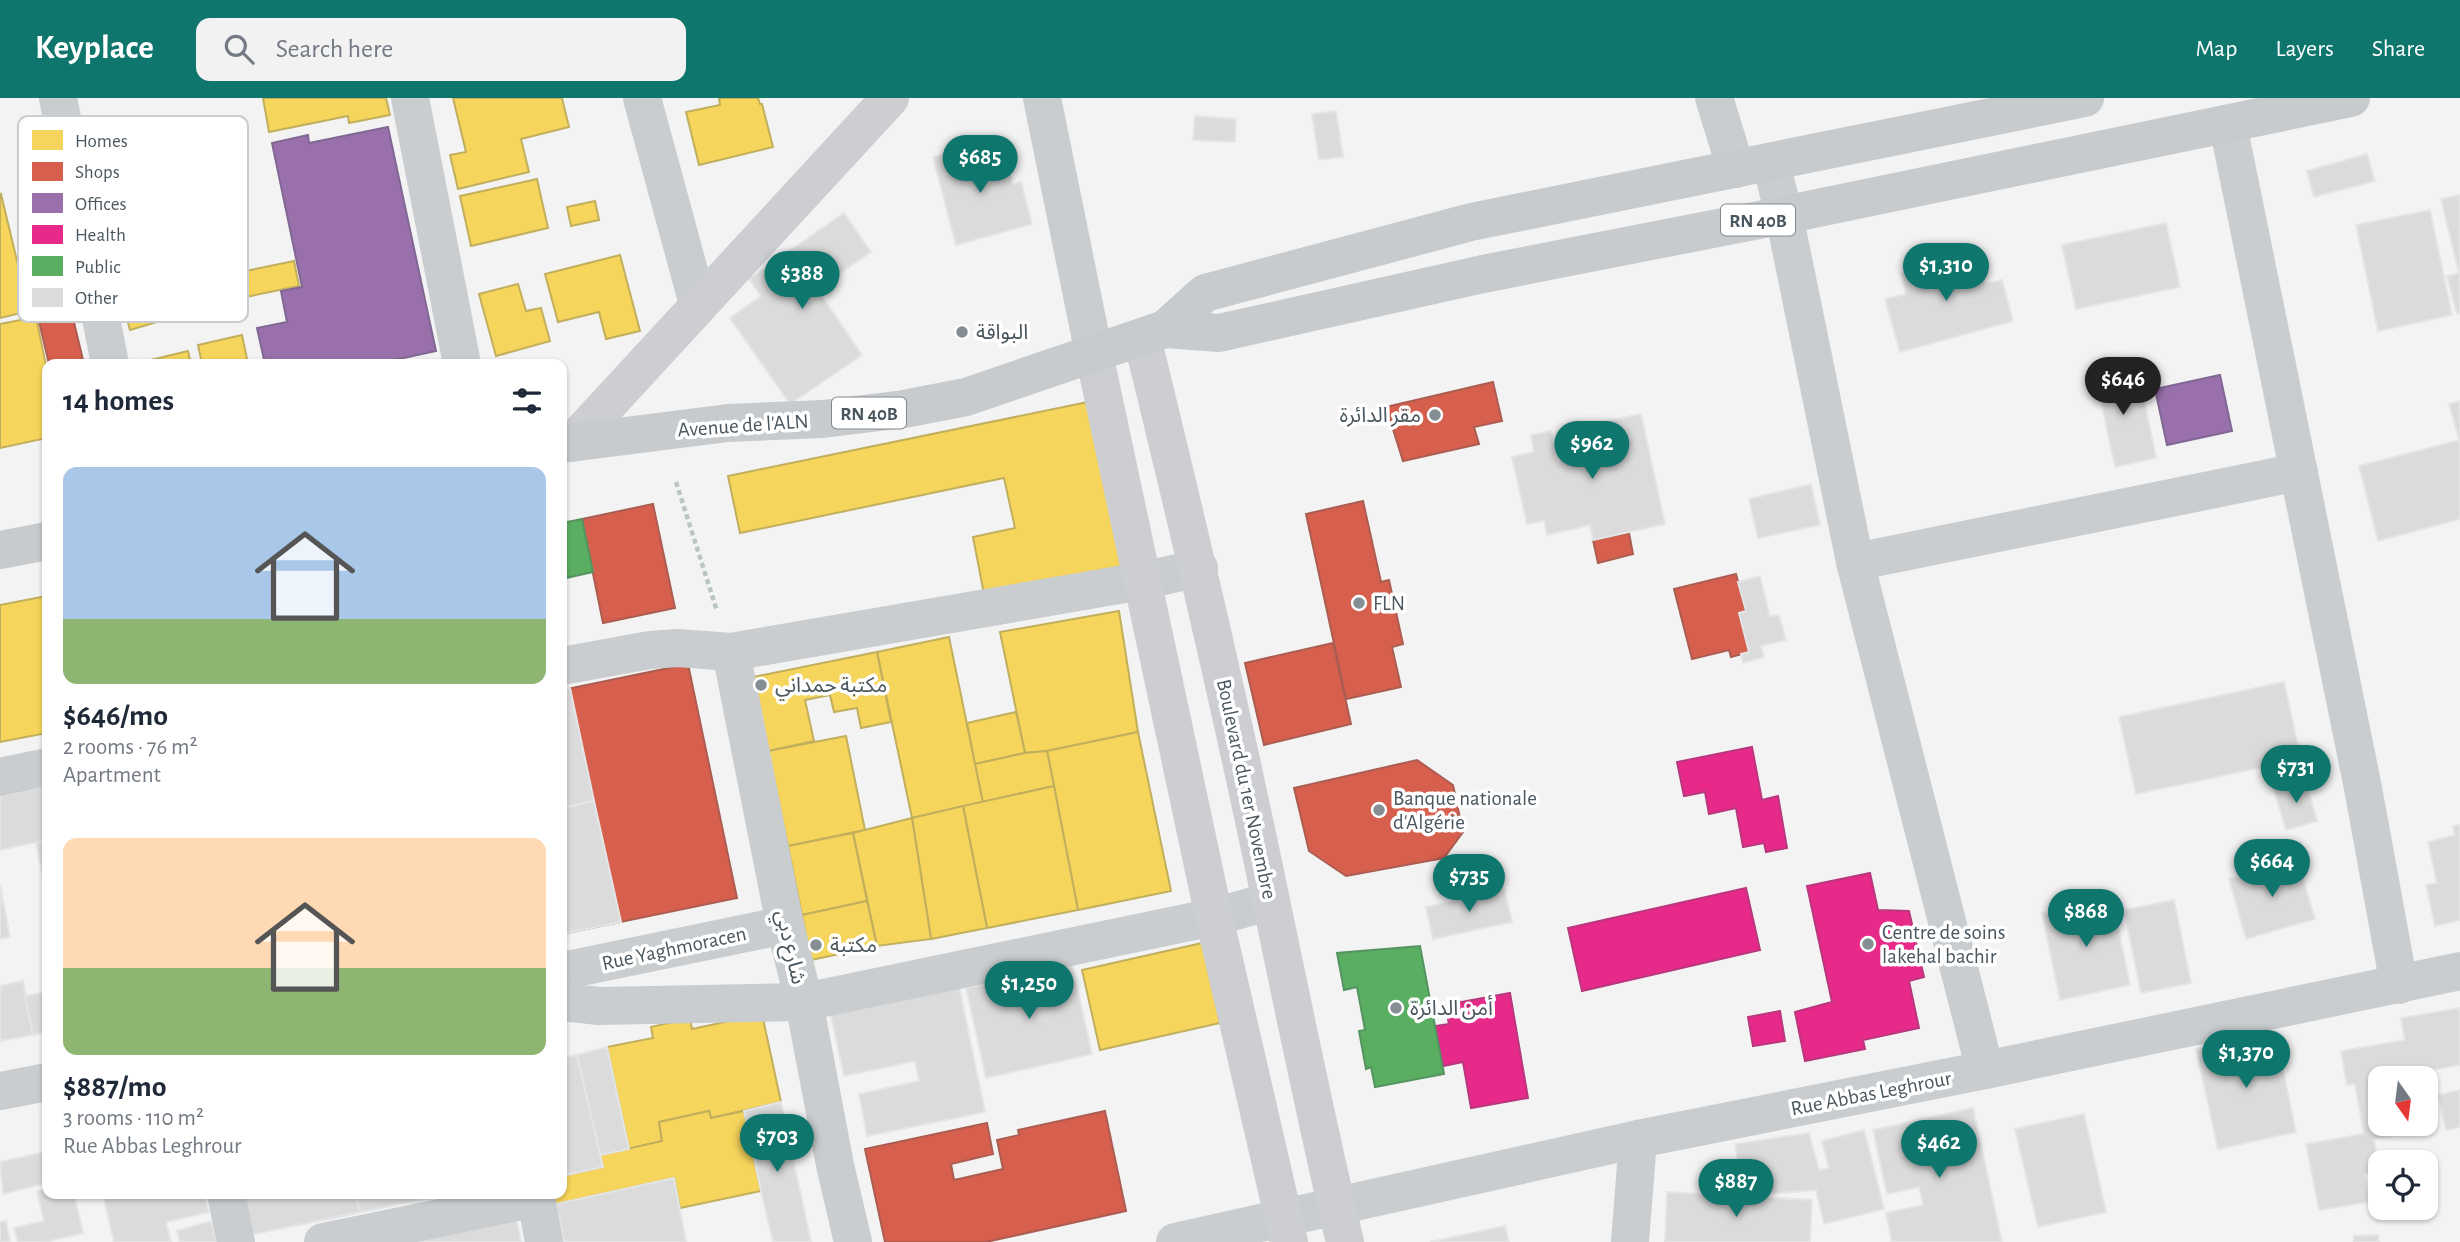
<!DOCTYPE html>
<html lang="en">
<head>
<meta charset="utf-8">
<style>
  :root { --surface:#fff; --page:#f2f2f3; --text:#1f2937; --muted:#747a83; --accent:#0f766e }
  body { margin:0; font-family:"Alegreya Sans","Noto Sans Arabic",sans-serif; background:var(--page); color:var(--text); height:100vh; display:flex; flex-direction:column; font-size:26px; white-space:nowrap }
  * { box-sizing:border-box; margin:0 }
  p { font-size:23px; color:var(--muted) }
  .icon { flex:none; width:38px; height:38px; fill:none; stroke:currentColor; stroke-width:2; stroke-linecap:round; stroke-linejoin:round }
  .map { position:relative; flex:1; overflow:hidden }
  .panel { position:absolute; left:42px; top:261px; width:525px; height:840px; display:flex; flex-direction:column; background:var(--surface); border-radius:14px; box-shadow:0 2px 5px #0004 }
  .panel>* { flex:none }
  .needle { width:46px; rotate:166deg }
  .buttons { position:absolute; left:2368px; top:968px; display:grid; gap:14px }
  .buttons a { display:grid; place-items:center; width:70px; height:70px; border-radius:14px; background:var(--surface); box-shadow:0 2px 5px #0004; font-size:35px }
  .price { position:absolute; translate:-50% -60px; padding:0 16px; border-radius:24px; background:var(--accent); color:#fff; font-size:23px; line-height:46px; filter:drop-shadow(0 2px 4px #0008) }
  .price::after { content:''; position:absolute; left:50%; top:42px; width:21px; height:16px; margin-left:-10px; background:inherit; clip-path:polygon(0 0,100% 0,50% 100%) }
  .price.current { background:#222; color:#fff }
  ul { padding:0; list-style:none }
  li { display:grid; align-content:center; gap:14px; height:371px; padding:0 21px }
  li span { display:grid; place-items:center; height:217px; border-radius:14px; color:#555 }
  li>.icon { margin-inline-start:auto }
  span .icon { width:126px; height:126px; fill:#fffc; stroke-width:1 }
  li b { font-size:30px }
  h2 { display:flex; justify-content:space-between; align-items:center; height:84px; padding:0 21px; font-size:30px }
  header { display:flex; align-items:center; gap:42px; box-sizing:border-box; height:98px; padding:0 35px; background:var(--accent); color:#fff }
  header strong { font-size:33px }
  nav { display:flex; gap:38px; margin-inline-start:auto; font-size:24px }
  .search { width:490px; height:63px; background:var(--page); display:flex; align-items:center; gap:18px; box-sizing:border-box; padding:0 24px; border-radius:14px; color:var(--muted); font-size:26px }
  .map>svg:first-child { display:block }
  .homes { fill:#f6d55c; stroke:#c2af5d; stroke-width:2 }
  .shops { fill:#d6604d; stroke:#ac5d52; stroke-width:2 }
  .offices { fill:#9970ab; stroke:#816894; stroke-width:2 }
  .health { fill:#e7298a; stroke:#b8377d; stroke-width:2 }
  .public { fill:#5aae61; stroke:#559460; stroke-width:2 }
  .building { fill:#dbdbdc; stroke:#e4e5e6; stroke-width:2 }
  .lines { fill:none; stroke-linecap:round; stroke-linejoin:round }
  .path { stroke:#bac5c1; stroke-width:4.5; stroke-dasharray:5 3.5; stroke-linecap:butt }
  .minor { stroke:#cacdcf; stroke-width:38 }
  .secondary { stroke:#ccced1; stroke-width:38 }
  .primary { stroke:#c8cbce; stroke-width:38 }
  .poi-dot { fill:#858e93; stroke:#fff; stroke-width:2.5 }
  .labels { text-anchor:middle; stroke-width:7; stroke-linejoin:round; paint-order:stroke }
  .shield { fill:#fff; stroke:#80898f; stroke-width:2 }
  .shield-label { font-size:19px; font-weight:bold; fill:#4a575f }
  .poi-label { font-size:21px; fill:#4a575f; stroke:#fff; text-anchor:start }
  .street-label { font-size:21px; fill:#4a575f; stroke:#fff }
  .key { fill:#fff; stroke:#c9cdcf; stroke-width:2 }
  .key-label { font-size:19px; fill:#4a575f }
</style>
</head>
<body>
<header>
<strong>Keyplace</strong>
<div class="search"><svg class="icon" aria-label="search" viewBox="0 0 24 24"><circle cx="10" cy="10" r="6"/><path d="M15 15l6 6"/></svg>Search here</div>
<nav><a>Map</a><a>Layers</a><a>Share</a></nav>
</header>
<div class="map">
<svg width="2460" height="1144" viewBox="0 0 2460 1144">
  <rect width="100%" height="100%" fill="#f3f3f3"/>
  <g class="homes">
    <path d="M263,0H386L390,17L349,25L348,18L269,34Z"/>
    <path d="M453,0H562L569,29L521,41L529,74L458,91L450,57L466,54Z"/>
    <path d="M719,0H758L760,6H762L773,49L699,67L686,14L720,7Z"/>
    <path d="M537,81L548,130L471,148L460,98Z"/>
    <path d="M1,96L29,213L0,220V97Z"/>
    <path d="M595,103L599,122L571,128L567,109Z"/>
    <path d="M620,157L640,233L606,241L599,214L558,224L545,176Z"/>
    <path d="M294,163L299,188L241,200L236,175Z"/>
    <path d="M518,186L526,213L541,210L550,243L496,258L479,196Z"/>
    <path d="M169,190L177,218L130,232L122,203Z"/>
    <path d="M36,219L47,272V340L0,350V226Z"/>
    <path d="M242,237L248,266H202L198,247Z"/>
    <path d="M188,253L191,266H134Z"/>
    <path d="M1088,304L1122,468L984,496L973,439L1015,430L1004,380L740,435L728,378Z"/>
    <path d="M47,498V635L0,644V507Z"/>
    <path d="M1119,513L1138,634L1047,653L1025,655L1000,534Z"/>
    <path d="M949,539L983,704L912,720L877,554Z"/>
    <path d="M877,554L891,624L861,630L857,610L834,614L830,597L805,602L814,643L768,653L753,579Z"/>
    <path d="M1016,614L1025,655L975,666L967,625Z"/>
    <path d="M1138,634L1171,793L1078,812L1047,653Z"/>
    <path d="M846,638L865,732L788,748L768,653Z"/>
    <path d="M1047,653L1054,688L983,704L975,666L1025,655Z"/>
    <path d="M1054,688L1078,812L987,830L963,708Z"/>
    <path d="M963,708L987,830L931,841L912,720Z"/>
    <path d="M912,720L931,841L877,848L853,735Z"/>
    <path d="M853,735L867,803L802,817L788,748Z"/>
    <path d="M867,803L877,848L811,862L802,817Z"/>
    <path d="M1202,845L1220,925L1100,952L1082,872Z"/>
    <path d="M762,916L781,1004L711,1020L709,1013L659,1024L662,1043L629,1051L607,949L653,940L651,929L690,920L692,931Z"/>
    <path d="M709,1013L711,1020L744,1013L761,1093L680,1110L674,1080L552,1107L550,1096H562V1078L603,1069L600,1057L662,1043L659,1024Z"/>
  </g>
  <g class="shops">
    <path d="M71,212L84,266H49L38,219Z"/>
    <path d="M1493,284L1502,323L1474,329L1479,346L1403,363L1386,309Z"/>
    <path d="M1363,403L1381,484L1389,482L1403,546L1392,549L1401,589L1346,601L1306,416Z"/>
    <path d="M653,406L675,510L603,525L582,421Z"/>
    <path d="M1629,435L1633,456L1598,465L1593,442Z"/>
    <path d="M1736,476L1746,513L1739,515L1749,554L1731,559L1729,552L1692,561L1674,491Z"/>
    <path d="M1333,545L1351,626L1264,647L1245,565Z"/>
    <path d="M688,566L737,800L562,836V592Z"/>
    <path d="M1417,662L1453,687L1463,734L1444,760L1346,778L1309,753L1294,690Z"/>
    <path d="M1105,1013L1126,1113L986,1144H885L865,1051L987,1025L993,1056L951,1066L954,1082L1003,1071L997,1042L1019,1037L1018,1032Z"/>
  </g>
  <g class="offices">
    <path d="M388,29L436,253L376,266H265L257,230L287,224L281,193L302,189L272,45L308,37L309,45Z"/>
    <path d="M2220,277L2232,333L2167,347L2155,291Z"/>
  </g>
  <g class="health">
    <path d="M1752,649L1762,702L1778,698L1787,750L1766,754L1764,745L1743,749L1736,710L1709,716L1705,694L1684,698L1677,664Z"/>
    <path d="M1870,775L1878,812L1909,813L1924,879L1909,883L1919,930L1863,942L1865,951L1805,963L1795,914L1832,904L1807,788Z"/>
    <path d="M1746,790L1760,852L1582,893L1568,830Z"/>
    <path d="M1510,895L1528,1000L1471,1010L1463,964L1443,968L1435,928L1449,926L1445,907Z"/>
    <path d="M1780,913L1785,943L1753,948L1748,919Z"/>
  </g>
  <g class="public">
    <path d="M582,421L593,474L562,481V425Z"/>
    <path d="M1420,848L1444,976L1375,989L1371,969L1366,971L1359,933L1365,932L1357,889L1344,892L1337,855Z"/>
  </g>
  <g class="building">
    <path d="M1336,13L1343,59L1319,62L1312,16Z"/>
    <path d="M1195,18L1236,21L1235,44L1193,42Z"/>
    <path d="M968,49L971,61L1004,52L1013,86L1021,84L1032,126L956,147L933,59Z"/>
    <path d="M2367,56L2375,83L2314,99L2307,73Z"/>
    <path d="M2460,97V215L2457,216L2447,178L2459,175L2441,101Z"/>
    <path d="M2430,112L2452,217L2378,233L2356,127Z"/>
    <path d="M844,115L871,154L817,191L862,257L790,306L730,220L761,198L749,181Z"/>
    <path d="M2166,125L2180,189L2076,211L2062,147Z"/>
    <path d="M1976,154L1985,186L2002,182L2013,223L1900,254L1885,201L1906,196L1901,175Z"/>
    <path d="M2117,259L2127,304L2144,300L2156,360L2115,369L2093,265Z"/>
    <path d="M2460,303V340L2459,341L2449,306Z"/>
    <path d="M1641,316L1665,426L1593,442L1590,427L1547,437L1544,423L1527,426L1512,359L1534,354L1531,337L1551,333L1558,363L1581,358L1575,330Z"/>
    <path d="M2460,342V421L2378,443L2359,368Z"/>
    <path d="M1811,386L1820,427L1758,440L1749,401Z"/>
    <path d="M1760,478L1770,519L1779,517L1786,542L1761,548L1764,559L1743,565L1741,556L1749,554L1739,515L1746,513L1738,484Z"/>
    <path d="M2284,584L2301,661L2136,696L2119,619Z"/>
    <path d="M570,590L594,703L562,710V592Z"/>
    <path d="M2306,683L2317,723L2286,732L2274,692Z"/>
    <path d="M47,688V742L0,752V698Z"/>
    <path d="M594,703L621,824L562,836V710Z"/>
    <path d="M2460,727V822L2435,828L2426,787L2437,785L2428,744L2455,737L2453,728Z"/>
    <path d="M47,742V800L36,745Z"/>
    <path d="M2297,761L2315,821L2246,841L2229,781Z"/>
    <path d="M0,787L10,839L0,841Z"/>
    <path d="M1504,791L1512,824L1433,841L1426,809Z"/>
    <path d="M2112,800L2130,887L2060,902L2042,815Z"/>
    <path d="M2174,802L2191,885L2141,895L2124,812Z"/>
    <path d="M1072,866L1092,956L986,980L966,890Z"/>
    <path d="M23,883L33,937L0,943V888Z"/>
    <path d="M958,883L985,1014L867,1038L859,996L919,983L915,963L844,978L829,909Z"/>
    <path d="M47,894V934L33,937L25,898Z"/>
    <path d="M2460,910V967L2417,975L2418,980H2380V1026H2426V1021L2428,1032L2374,1041L2379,1074L2365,1076L2369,1104L2319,1112L2306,1046L2364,1036L2355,986L2347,987L2341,953L2405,942L2401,920Z"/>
    <path d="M2275,934L2296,1034L2218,1051L2196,951Z"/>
    <path d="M607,949L629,1051L600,1057L577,957Z"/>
    <path d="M577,957L603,1069L562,1078V960Z"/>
    <path d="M2460,992V1029L2446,1032L2438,997Z"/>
    <path d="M781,1004L811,1144H773L761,1093L744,1013Z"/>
    <path d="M1973,1010L2002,1144H1892L1886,1115L1923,1107L1919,1089L1887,1096L1873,1032Z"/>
    <path d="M2084,1016L2106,1114L2038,1129L2015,1031Z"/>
    <path d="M1864,1032L1884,1111L1824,1126L1816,1092L1743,1098L1735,1046L1809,1035L1819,1072L1829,1070L1822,1043Z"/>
    <path d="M45,1054L47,1085L3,1096L0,1064Z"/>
    <path d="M674,1080L686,1144H564L556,1106Z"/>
    <path d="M47,1091V1096H74L83,1135L45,1144H18L14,1130L44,1123L37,1093Z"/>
    <path d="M1667,1094L1812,1102L1810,1144H1665Z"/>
    <path d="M103,1096H204L209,1114L166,1124L171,1144H114Z"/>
    <path d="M230,1096H451L239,1139Z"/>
    <path d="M230,1096H356L360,1114L239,1139Z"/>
    <path d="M515,1114L521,1144H371Z"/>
    <path d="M6,1123L10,1144H0V1124Z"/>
    <path d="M211,1123L217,1144H180L177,1133Z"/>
    <path d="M1505,1128L1509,1144H1430Z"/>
    <path d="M2378,1137L2379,1144H2354V1138Z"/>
  </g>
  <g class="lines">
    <path class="path" d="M676,384L717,513"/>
    <g class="minor">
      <path d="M58,0L110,266"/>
      <path d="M410,0L462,266"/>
      <path d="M642,0L698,206"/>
      <path d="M1042,0L1094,256"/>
      <path d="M1714,0L1736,71"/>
      <path d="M2228,27L2363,690L2399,887"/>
      <path d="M1771,65L1784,117L1855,464L1985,972"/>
      <path d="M1855,464L2299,374"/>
      <path d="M731,554L785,827L804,904L835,1067L853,1144"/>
      <path d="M562,568L650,552L678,550L731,554L1142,483L1199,470"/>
      <path d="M0,679L47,669"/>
      <path d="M562,873L785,827"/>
      <path d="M562,904L599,908L804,904L1214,819L1271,803"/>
      <path d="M0,993L47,984"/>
      <path d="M226,1096L236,1144"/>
      <path d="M323,1144L536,1100L544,1144"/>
      <path d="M1175,1144L1638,1041L1985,972L2460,873"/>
      <path d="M1630,1144L1638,1041"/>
    </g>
    <g class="secondary">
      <path d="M1142,240C1188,427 1232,614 1271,803C1295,917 1318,1031 1345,1144"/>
      <path d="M1094,256L1214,819L1289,1144"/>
      <path d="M572,345L890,0"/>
    </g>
    <g class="primary">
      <path d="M1165,231L1219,235L1483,176L1784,117L2351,0"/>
      <path d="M562,346L728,325L823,321L904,311L966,299L1165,231L1205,195L1471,124L2085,0"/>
      <path d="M0,452L47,443"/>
    </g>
  </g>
  <g class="poi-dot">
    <circle cx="962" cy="234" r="7"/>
    <circle cx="1435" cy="317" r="7"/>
    <circle cx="1359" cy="505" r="7"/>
    <circle cx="761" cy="587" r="7"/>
    <circle cx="1379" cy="712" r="7"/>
    <circle cx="1868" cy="846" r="7"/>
    <circle cx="816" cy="847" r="7"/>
    <circle cx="1396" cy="910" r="7"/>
  </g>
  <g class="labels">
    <g class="shield">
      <rect x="1721" y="106.5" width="74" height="31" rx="5"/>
      <rect x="832" y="299.5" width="74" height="31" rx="5"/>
    </g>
    <g class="shield-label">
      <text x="1758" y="129">RN 40B</text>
      <text x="869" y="322">RN 40B</text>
    </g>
    <g class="poi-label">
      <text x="976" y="241">البواقة</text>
      <text x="1421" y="324" text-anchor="end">مقر الدائرة</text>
      <text x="1373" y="512">FLN</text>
      <text x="775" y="594">مكتبة حمداني</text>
      <text x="1393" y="707">Banque nationale<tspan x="1393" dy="24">d'Algérie</tspan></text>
      <text x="1882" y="841">Centre de soins<tspan x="1882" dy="24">lakehal bachir</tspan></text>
      <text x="830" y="854">مكتبة</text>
      <text x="1410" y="917">أمن الدائرة</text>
    </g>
    <g class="street-label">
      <text transform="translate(743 327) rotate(-4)" y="7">Avenue de l'ALN</text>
      <text transform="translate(1247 691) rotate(78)" y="7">Boulevard du 1er Novembre</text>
      <text transform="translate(791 849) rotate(77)" y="7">شارع دبي</text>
      <text transform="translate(674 850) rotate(-12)" y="7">Rue Yaghmoracen</text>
      <text transform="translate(1871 995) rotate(-11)" y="7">Rue Abbas Leghrour</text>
    </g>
  </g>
  <rect x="18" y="18" width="230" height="206" rx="10" class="key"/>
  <rect x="32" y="32" width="31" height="20" fill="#f6d55c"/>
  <rect x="32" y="64" width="31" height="19" fill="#d6604d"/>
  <rect x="32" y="95" width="31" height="20" fill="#9970ab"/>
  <rect x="32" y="127" width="31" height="19" fill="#e7298a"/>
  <rect x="32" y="158" width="31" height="20" fill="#5aae61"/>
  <rect x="32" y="190" width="31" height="19" fill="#dbdbdc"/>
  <g class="key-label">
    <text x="75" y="49">Homes</text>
    <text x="75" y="80">Shops</text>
    <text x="75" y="112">Offices</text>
    <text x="75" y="143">Health</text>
    <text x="75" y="175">Public</text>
    <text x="75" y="206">Other</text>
  </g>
</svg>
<div class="buttons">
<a><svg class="needle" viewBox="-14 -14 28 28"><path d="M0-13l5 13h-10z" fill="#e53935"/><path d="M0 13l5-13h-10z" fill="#747a83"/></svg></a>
<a><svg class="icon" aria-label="locate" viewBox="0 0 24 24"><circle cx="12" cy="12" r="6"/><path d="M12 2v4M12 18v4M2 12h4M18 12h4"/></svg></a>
</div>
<b class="price" style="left:980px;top:97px">$685</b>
<b class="price" style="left:1946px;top:205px">$1,310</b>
<b class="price" style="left:802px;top:213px">$388</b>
<b class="price current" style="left:2123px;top:319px">$646</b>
<b class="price" style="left:1592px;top:383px">$962</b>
<b class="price" style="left:2296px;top:707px">$731</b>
<b class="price" style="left:2272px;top:801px">$664</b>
<b class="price" style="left:1469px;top:816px">$735</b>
<b class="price" style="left:2086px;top:851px">$868</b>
<b class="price" style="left:1029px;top:923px">$1,250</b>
<b class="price" style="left:2246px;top:992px">$1,370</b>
<b class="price" style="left:777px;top:1076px">$703</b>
<b class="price" style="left:1939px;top:1082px">$462</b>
<b class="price" style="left:1736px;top:1121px">$887</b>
<section class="panel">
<h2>14 homes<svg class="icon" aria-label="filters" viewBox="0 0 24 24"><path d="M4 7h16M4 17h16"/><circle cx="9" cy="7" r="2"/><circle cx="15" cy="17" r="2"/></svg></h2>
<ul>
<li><span style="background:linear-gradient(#a9c7e8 70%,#8fb573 0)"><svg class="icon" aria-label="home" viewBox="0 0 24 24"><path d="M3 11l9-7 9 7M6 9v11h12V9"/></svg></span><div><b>$646/mo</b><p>2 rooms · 76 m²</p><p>Apartment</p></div></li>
<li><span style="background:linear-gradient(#ffd9b3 60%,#8fb573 0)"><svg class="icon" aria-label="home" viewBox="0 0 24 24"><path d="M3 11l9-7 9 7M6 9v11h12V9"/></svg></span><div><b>$887/mo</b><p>3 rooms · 110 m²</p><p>Rue Abbas Leghrour</p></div></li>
</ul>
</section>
</div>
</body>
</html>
